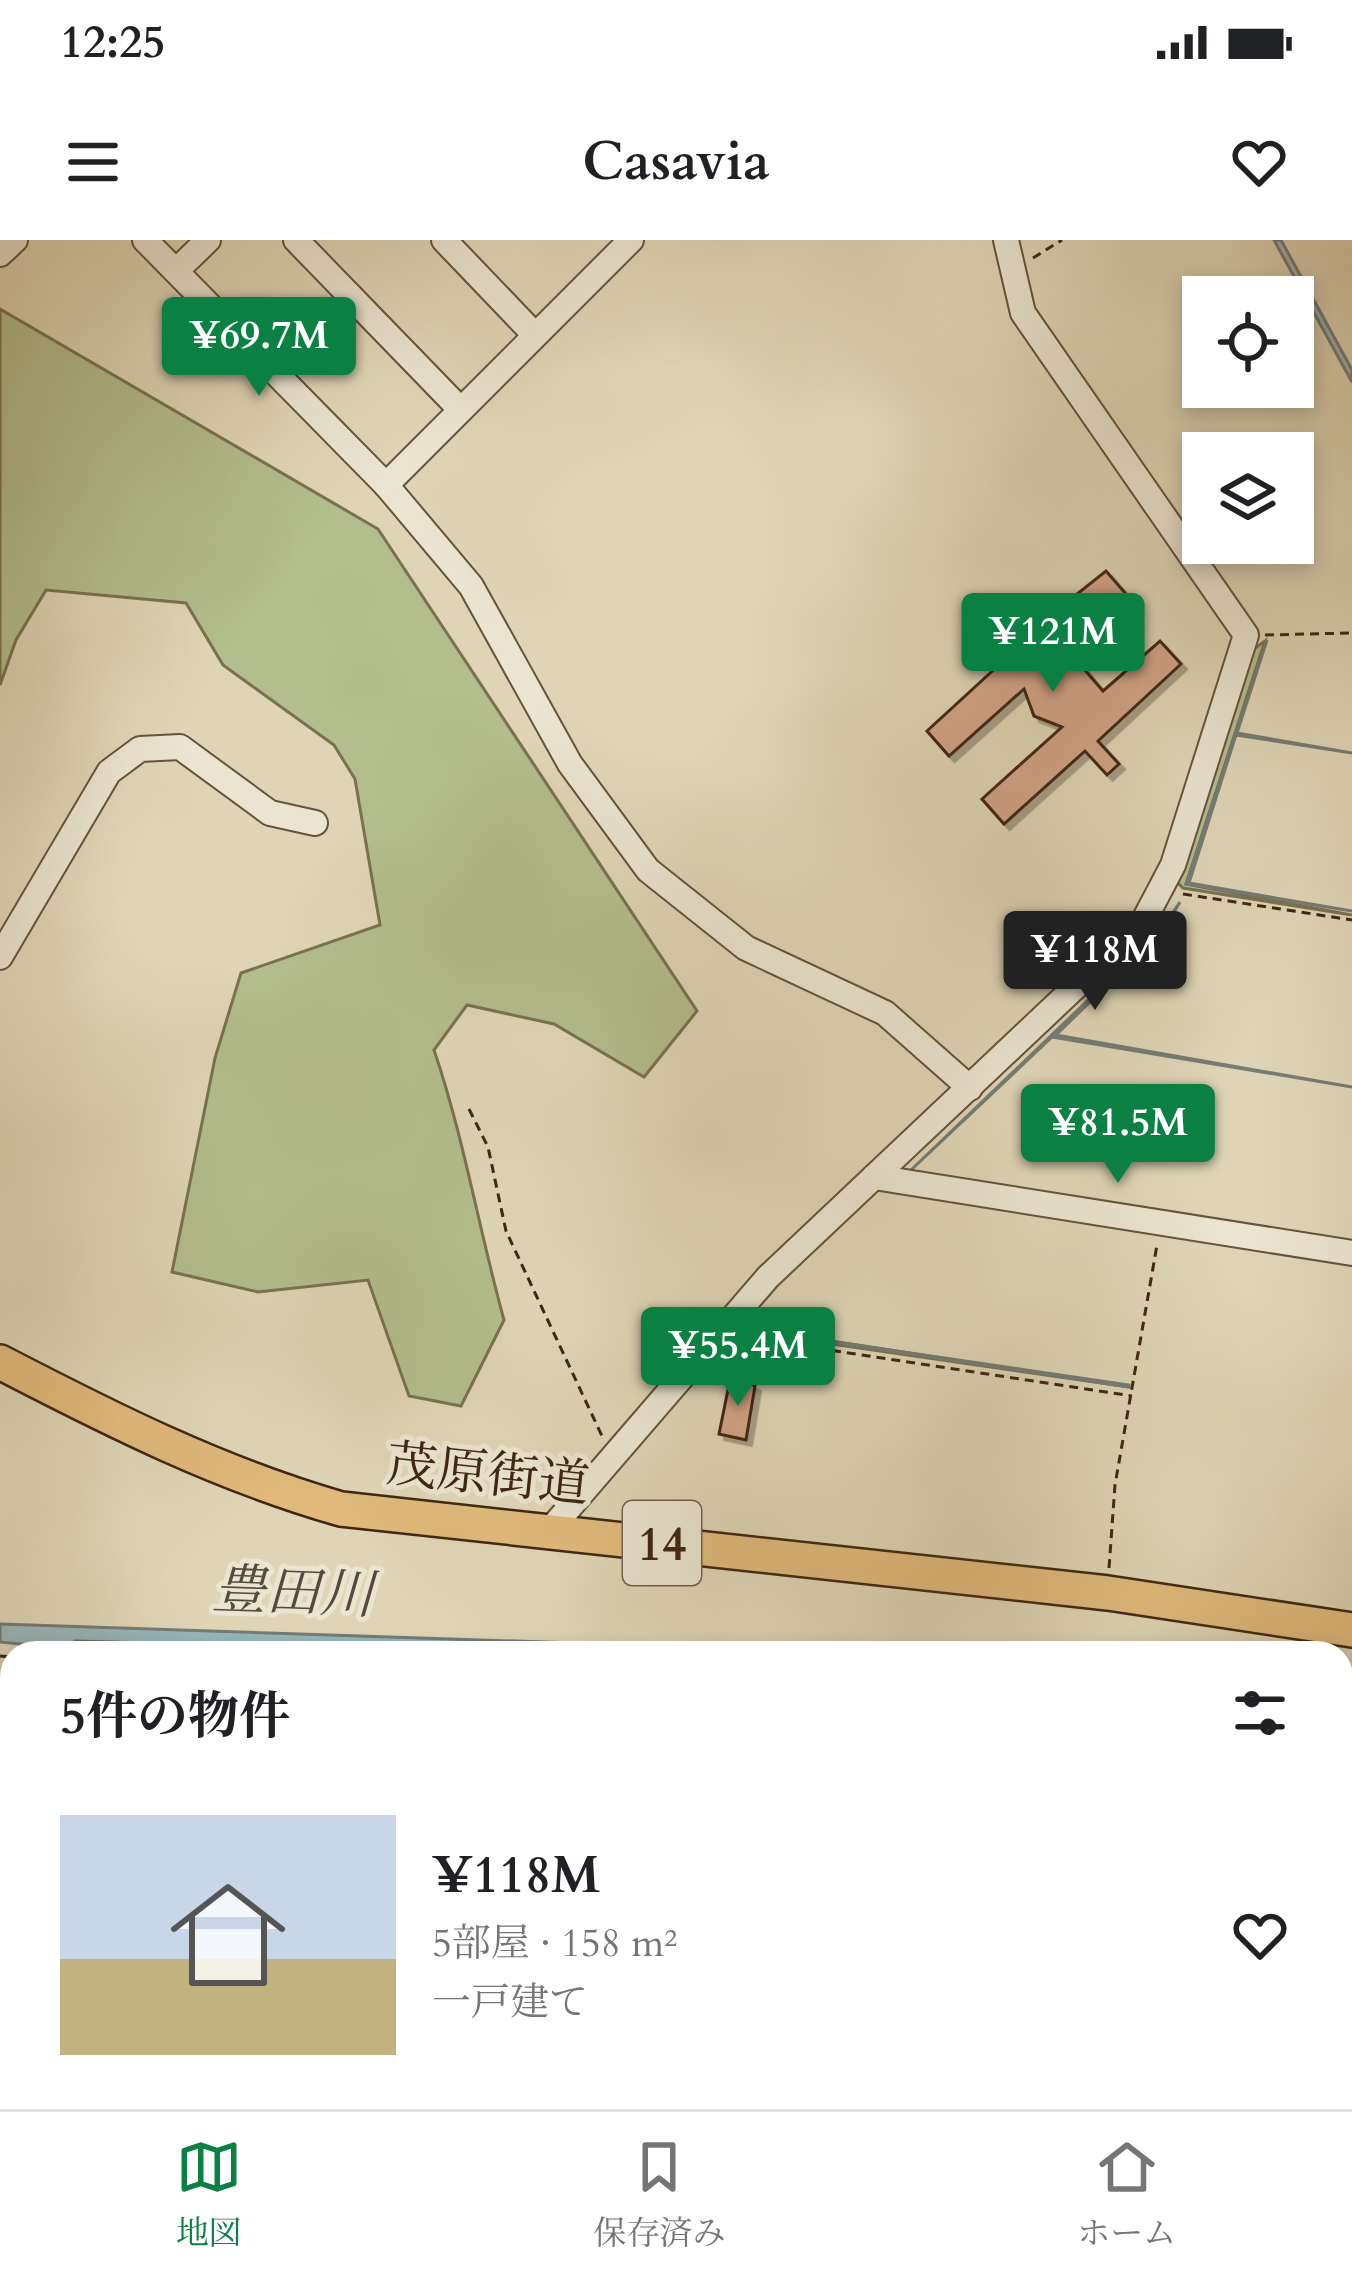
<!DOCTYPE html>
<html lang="ja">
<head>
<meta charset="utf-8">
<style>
  :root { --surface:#fff; --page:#f2f2f2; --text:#202124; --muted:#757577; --line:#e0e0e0; --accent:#0b8043 }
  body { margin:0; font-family:Cardo,"Noto Serif JP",serif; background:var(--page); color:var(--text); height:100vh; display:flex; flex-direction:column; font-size:45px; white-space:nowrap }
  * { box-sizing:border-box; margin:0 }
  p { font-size:39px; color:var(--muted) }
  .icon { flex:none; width:66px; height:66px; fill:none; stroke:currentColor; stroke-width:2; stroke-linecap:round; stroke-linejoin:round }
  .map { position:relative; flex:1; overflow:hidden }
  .panel { position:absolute; left:0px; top:1401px; width:1353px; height:468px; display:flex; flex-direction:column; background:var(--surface); border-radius:36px 36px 0 0; box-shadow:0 6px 18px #0003 }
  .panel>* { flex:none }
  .fabs { position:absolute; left:1182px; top:36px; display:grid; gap:24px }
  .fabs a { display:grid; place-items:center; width:132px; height:132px; border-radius:0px; background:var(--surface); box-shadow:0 6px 18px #0003; font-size:60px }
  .price { position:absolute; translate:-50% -102px; padding:0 27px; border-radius:12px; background:var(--accent); color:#fff; font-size:39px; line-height:78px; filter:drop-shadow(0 3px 6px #0008) }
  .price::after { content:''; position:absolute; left:50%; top:72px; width:36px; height:27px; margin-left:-18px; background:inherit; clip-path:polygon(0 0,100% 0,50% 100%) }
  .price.active { background:#222; color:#fff }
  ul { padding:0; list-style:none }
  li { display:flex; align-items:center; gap:36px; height:300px; padding:0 60px }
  li span { display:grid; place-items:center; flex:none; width:336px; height:240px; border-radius:0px; color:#555 }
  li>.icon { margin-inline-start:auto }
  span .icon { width:144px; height:144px; fill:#fffc; stroke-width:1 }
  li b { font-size:51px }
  h2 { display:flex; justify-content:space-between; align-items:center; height:144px; padding:0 60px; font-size:51px }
  .status { display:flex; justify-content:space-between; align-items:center; height:84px; padding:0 60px; background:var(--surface); direction:ltr }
  .status svg { height:33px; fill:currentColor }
  header { display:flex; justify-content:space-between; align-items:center; height:156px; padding:0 60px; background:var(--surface); font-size:54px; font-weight:800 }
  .tabs { display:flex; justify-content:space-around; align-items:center; height:168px; border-top:3px solid var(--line); background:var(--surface); font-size:33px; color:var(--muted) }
  .tabs a { display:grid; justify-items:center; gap:6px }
  .tabs .active { color:var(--accent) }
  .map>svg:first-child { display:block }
  .green { fill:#b3bd8d; stroke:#797250; stroke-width:3 }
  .water { fill:#98b6b9; stroke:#747c76; stroke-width:3 }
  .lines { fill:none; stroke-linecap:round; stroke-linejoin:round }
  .shore { stroke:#6c6e66; stroke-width:3 }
  .building { fill:#d1a386; stroke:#3f2612; stroke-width:3; filter:url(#shadow) }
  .minor-casing { stroke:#67523b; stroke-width:28 }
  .major-casing { stroke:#3f2612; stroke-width:38 }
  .path { stroke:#3f2612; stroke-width:3; stroke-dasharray:9 6; stroke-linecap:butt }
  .minor { stroke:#eae4d0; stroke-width:24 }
  .major { stroke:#e0ba7b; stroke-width:33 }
  .labels { text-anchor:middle; stroke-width:10; stroke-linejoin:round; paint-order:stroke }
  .shield { fill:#eae4d0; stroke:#725f4b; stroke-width:3 }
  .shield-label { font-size:48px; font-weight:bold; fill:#3f2612 }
  .street-label { font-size:51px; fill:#3f2612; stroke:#eae4d0 }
  .water-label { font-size:54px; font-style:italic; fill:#554a3c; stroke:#eae4d0 }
</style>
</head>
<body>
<div class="status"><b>12:25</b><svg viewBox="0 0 49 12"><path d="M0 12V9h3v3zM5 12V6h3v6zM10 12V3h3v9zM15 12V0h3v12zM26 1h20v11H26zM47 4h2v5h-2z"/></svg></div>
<header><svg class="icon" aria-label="menu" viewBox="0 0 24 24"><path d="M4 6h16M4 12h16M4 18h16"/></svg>Casavia<svg class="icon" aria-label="heart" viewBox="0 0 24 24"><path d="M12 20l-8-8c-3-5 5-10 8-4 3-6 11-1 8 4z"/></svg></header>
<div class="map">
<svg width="1352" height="1869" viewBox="0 0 1352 1869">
  <defs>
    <filter id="shadow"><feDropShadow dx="5.5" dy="5.5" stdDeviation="0" flood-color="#0004"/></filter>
  </defs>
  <rect width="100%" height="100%" fill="#dfd5b6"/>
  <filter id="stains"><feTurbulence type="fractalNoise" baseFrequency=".00167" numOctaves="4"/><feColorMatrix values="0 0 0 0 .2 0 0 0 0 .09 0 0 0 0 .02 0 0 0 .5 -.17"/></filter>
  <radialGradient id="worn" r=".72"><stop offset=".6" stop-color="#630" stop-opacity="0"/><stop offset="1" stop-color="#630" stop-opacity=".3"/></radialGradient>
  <g class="green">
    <path d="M0,69L378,289L697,771L644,837L554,784L467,765L434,810C464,898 479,990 504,1080L461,1166L409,1156L368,1040L258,1052L172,1032L215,818L241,733L380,685L355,539L334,505L223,425L186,363L46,350L16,400L0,445Z"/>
    <path d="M1265,401L1186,644L1352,675L1183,648L1177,642L1254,409Z"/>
    <path d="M743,1088L753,1089L1129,1147L755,1093Z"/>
  </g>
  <g class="water">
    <path d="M1274,0H1281L1352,130V142Z"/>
    <path d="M1267,400L1237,493L1352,513L1236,495L1189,643L1352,671L1186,644Z"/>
    <path d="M1180,662L1162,692L1056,795L1352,847L1052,797L910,931L1160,691Z"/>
    <path d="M753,1090L1129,1145V1147Z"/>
    <path d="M0,1384L695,1407L753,1413L63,1408L0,1402Z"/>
  </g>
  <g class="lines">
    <path class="shore" d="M69,1413L75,1401L512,1413"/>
  </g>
  <g class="building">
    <path d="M1106,331L1126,354L1066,408L1103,451L1160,401L1181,424L1098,501L1119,524L1107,535L1085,511L1004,584L982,559L1062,487L1034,476L1024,449L949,516L927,491L1001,423L981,402L990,392L1001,387L1008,394L1025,380L1033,389Z"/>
    <path d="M739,1137L755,1146L746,1200L719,1194L730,1140Z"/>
  </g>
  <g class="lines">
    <defs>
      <g id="minor">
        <path d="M145,0L386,245L471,346L570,524L648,630L746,708L885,773L970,848"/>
        <path d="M296,0L459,168"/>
        <path d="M444,0L534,94"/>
        <path d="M0,14L15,0"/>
        <path d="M176,31L208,0"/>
        <path d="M386,245L631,0"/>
        <path d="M0,717L109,532L140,509L180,507L270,573L315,583"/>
        <path d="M874,937L1352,1013"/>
        <path d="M550,1290L768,1037L1142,684L1173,625L1246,395L1023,73L1006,0"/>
        <path d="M0,1855L52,1869"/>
        <path d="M1198,1869L1201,1857"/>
      </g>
      <path id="major" d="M0,1122C112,1180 219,1234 341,1269L1108,1353L1352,1390"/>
    </defs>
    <use href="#minor" class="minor-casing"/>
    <use href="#major" class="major-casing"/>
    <g class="path">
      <path d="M1033,18L1062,0"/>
      <path d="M1265,395L1352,393"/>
      <path d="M1183,654L1352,680"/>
      <path d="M469,869L488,907L506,991L602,1196"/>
      <path d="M743,1097L1132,1156"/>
      <path d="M1109,1328L1115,1245L1157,1005"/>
      <path d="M0,1416L12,1417"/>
      <path d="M1341,1568L1352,1571"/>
      <path d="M1341,1648L1352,1651"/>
      <path d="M597,1869L600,1857"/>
    </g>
    <use href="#minor" class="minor"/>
    <use href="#major" class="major"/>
  </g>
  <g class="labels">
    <rect class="shield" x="623" y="1261" width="78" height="84" rx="9"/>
    <g class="shield-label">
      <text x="662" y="1320">14</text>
    </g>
    <g class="street-label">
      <text transform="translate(488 1233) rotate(6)" y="18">茂原街道</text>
    </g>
    <g class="water-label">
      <text transform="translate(293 1351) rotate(2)" y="19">豊田川</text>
    </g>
  </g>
  <rect width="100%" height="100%" filter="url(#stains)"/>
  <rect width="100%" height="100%" fill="url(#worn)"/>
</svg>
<div class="fabs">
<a><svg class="icon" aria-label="locate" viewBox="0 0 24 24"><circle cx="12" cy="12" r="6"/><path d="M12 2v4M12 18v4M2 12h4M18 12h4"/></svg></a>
<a><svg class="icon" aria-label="layers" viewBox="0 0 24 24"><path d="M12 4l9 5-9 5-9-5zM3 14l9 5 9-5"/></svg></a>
</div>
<b class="price" style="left:259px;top:159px">¥69.7M</b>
<b class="price" style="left:1053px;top:455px">¥121M</b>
<b class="price active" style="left:1095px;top:773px">¥118M</b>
<b class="price" style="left:1118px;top:946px">¥81.5M</b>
<b class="price" style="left:738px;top:1169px">¥55.4M</b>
<section class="panel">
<h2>5件の物件<svg class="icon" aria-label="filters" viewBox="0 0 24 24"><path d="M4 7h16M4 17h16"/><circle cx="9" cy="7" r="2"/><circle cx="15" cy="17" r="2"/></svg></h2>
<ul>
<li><span style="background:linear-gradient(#c9d6e8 60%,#c2b280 0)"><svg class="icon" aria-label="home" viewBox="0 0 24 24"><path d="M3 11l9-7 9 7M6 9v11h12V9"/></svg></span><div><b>¥118M</b><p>5部屋 · 158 m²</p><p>一戸建て</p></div><svg class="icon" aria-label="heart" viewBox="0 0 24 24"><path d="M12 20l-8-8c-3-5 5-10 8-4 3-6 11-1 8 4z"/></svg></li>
</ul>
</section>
</div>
<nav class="tabs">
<a class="active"><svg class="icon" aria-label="map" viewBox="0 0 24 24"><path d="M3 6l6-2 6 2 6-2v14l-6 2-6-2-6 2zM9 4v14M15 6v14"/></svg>地図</a>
<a><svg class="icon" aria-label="saved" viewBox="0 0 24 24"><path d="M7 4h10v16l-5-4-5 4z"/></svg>保存済み</a>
<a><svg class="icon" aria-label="home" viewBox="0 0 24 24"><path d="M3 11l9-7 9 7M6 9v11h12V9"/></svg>ホーム</a>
</nav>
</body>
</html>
